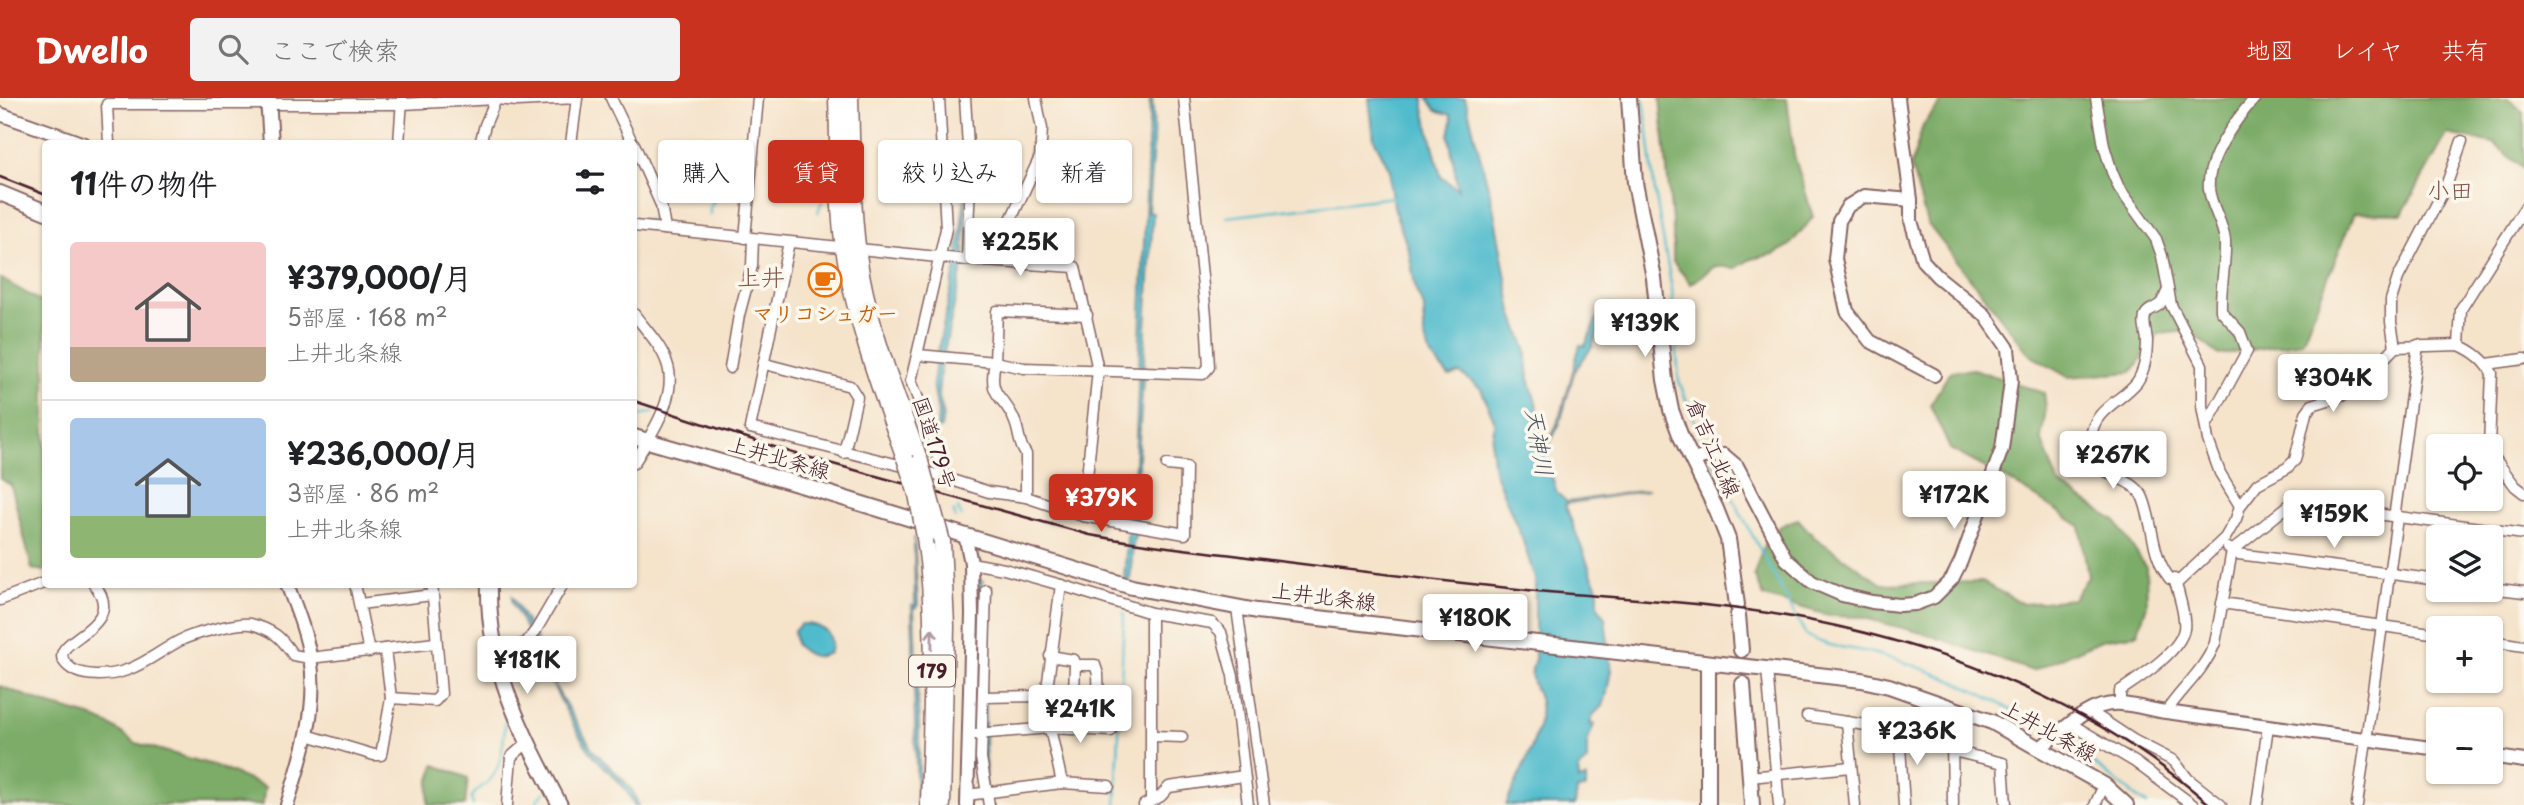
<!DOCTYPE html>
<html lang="ja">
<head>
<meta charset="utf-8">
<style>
  :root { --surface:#fff; --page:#f2f2f2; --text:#202124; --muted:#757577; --line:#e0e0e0; --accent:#c8321e }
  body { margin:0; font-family:"Playpen Sans","Klee One",sans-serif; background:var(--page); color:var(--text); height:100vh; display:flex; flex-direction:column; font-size:26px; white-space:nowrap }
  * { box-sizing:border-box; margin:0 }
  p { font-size:23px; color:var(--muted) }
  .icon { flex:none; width:38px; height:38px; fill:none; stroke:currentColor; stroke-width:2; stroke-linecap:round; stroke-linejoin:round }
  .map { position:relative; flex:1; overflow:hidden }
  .side { position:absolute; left:42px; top:42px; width:595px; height:448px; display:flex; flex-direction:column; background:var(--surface); border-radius:7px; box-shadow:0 2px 5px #0004 }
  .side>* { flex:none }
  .top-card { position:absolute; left:658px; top:42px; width:665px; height:63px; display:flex; gap:14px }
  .tools { position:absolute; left:2426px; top:336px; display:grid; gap:14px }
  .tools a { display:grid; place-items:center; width:77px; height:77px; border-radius:7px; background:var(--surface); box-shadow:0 2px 5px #0004; font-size:35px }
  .price { position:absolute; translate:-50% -60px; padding:0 16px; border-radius:7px; background:#fff; color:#222; font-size:23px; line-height:46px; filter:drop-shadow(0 2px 4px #0008) }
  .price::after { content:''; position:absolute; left:50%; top:42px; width:21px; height:16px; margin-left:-10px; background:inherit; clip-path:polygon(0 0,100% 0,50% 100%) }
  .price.selected { background:var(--accent); color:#fff }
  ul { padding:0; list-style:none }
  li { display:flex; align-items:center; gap:21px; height:175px; padding:0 28px }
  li+li { border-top:2px solid var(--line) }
  li span { display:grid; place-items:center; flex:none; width:196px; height:140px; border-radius:7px; color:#555 }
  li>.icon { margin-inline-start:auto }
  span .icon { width:84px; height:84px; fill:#fffc; stroke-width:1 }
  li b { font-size:30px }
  h2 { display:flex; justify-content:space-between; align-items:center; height:84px; padding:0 28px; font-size:30px }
  .tag { padding:0 24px; border-radius:7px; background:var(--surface); box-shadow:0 2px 5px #0004; font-size:24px; line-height:63px }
  .tag.selected { background:var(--accent); color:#fff }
  header { display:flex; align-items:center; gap:42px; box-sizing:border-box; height:98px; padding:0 35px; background:var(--accent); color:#fff }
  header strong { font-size:33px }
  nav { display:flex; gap:38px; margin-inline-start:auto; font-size:24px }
  .search { width:490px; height:63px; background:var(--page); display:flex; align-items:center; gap:18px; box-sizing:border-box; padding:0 24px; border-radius:7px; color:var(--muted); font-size:26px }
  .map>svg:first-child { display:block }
  .forest { fill:#7cac67; stroke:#636649; stroke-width:2 }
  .water { fill:#50bbcc; stroke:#4d6d7c; stroke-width:2 }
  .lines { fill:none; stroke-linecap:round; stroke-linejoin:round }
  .stream { stroke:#50bbcc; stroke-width:2.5 }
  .minor-casing { stroke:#866463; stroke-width:13 }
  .tertiary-casing { stroke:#866463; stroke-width:16 }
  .secondary-casing { stroke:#866463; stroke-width:18 }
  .trunk-casing { stroke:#866463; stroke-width:19 }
  .minor { stroke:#fff; stroke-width:10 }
  .tertiary { stroke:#fff; stroke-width:12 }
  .secondary { stroke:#fff; stroke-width:14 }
  .trunk { stroke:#fff; stroke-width:16 }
  .rail { stroke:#4a1f2b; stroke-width:2.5 }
  .trunk-bridge-casing { stroke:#866463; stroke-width:19; stroke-linecap:butt }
  .trunk-bridge { stroke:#fff; stroke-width:16 }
  .oneway { stroke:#ae9aa0 }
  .labels { text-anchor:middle; stroke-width:7; stroke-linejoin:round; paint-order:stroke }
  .shield { fill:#fbf7ec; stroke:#7f6065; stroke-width:2 }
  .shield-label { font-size:19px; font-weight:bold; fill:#4a1f2b }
  .food-label { font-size:21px; font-weight:bold; fill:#c56008; stroke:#fbf7ec }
  .street-label { font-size:21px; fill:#4a1f2b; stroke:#fbf7ec }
  .neighbourhood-label { font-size:23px; fill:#835347; stroke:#fbf7ec }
  .water-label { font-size:23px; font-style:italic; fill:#4c5663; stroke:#fbf7ec }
  .quarter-label { font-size:24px; fill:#835347; stroke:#fbf7ec }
</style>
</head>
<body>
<header>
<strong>Dwello</strong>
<div class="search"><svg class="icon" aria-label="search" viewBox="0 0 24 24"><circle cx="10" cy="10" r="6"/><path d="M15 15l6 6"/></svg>ここで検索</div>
<nav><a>地図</a><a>レイヤ</a><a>共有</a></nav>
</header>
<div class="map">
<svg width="2524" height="707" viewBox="0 0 2524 707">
  <rect width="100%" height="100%" fill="#fbf7ec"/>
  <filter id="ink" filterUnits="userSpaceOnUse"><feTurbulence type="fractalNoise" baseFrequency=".0143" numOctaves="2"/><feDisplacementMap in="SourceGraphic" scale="14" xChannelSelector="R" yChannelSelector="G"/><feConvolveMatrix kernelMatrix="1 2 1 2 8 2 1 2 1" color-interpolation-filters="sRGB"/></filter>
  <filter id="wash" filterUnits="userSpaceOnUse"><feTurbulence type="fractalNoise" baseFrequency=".00686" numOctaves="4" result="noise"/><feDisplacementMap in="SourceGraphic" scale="28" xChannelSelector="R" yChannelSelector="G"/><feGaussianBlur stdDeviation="1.57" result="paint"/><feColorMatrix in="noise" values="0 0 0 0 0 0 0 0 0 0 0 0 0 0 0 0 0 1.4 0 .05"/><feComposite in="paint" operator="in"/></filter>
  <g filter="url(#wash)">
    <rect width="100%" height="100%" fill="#f5e3ca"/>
    <g class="forest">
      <path d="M1660,0H1787L1794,57L1813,119L1789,148L1774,156L1751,161L1736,170L1715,168L1691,186L1673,164V134Z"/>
      <path d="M1940,0H2508L2524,15V72L2494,45L2447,36L2402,116L2354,115L2302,244L2219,257L2189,233L2158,236L2132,274L2068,279L2030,257L1927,125L1911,68L1923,27L1941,4Z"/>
      <path d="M0,180L45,206V473L32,471L11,387L0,381Z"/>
      <path d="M1973,271L2044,295L2046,311L2041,340L2058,385L2115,423L2146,469L2147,507L2137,536L2101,542L2033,573L1926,536L1860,519L1831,518L1764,499L1754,477C1764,446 1765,431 1798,421L1814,439L1882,486L1982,484L2023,506L2073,501L2088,479L2080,428L2014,385L1950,351L1930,307L1950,274Z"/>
      <path d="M0,588L47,606L90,618L110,627L136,645L216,668L265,689L262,707H0Z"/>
      <path d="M435,667L468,680L465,707H428L429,685Z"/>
    </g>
    <g class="water">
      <path d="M1150,0H1152C1156,37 1150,76 1148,114L1153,115L1138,359L1137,430L1133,445L1130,483L1124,482L1128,428L1133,414Z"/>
      <path d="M1369,0H1424V11L1441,79L1458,91L1449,37L1452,23L1451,17L1436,12L1428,0H1465L1493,108L1512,214L1526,251L1529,281L1537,308L1542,345L1545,348C1560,333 1573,270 1580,247L1585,248L1597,220L1602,223L1592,249L1574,274L1560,325L1545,355L1557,395L1567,404L1648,392L1565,406L1598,493V508L1605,520L1611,572L1606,599L1602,608L1593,617L1590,626H1594L1593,629L1587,645V663L1578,671L1579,682L1586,680V690L1577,692L1575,707H1506C1518,678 1535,650 1540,619C1544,591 1524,589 1535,561V481L1522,440L1494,373L1491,347L1495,324L1481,291L1460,275L1449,278L1431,258L1424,238V209L1416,193L1409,153L1396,117L1390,89V72L1374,41Z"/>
      <path d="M967,80L963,166L941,268L938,295L943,315L941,330L937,331L938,315L933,286L937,257L957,164Z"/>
      <path d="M914,439L918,507L914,511L919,634V707H917L912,507H915Z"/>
      <path d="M977,483H983L986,707H981L974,659Z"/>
      <path d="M512,499L536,541L556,590L593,652L625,684L633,694L638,707H634C624,682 601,670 587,649C557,603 539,552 512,505Z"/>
      <path d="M801,526C820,525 837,535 829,555C816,562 807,557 796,547L794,533Z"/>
    </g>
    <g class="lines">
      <g class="stream">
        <path d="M1644,0L1654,88L1672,192L1679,283L1692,317L1709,356"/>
        <path d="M818,114L832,74"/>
        <path d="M710,117V109L717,98"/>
        <path d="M1227,119L1394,99"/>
        <path d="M634,121L658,123"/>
        <path d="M634,319L653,314"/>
        <path d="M1712,362L1806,537C1830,551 1846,548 1872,555C1925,568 1989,596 2033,626"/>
        <path d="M958,410L961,418"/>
        <path d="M954,413L955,420"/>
        <path d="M978,457L979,460"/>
        <path d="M2077,659L2097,668L2147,707"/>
        <path d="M473,707L471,700C477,691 479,691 487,685C504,670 503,640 506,620"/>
        <path d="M537,707V702L545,694"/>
        <path d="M1116,707L1124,515"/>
      </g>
    </g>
  </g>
  <g filter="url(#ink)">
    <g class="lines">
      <defs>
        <g id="minor">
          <path d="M611,0L633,46"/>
          <path d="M939,0L946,131L911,283L931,333L944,381"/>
          <path d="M965,0L970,81L967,162"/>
          <path d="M2096,0L2104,48L2112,74L2119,90L2156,141L2162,158L2171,207L2202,267V308L2208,342L2220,375L2240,408"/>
          <path d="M109,46L107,6H403L496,1L517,3L577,0"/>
          <path d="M399,46L402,1"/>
          <path d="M480,46L485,27L496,1"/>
          <path d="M571,46L577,0"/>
          <path d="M634,46L661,107L665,131"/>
          <path d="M634,128L967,162L1075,169L1098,272L1083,418L1026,399L989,394L927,374L750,330L789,144"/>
          <path d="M745,140L758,0"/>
          <path d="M1004,164L1006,132L1040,59L1042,31L1036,0"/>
          <path d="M634,216C645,231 661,247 667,265C679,298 650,338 634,365"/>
          <path d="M1087,217L997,213L995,264L1024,270L1203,276L1209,269L1206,218L1184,0"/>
          <path d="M2459,247L2461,211L2524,111"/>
          <path d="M2395,249L2391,224V202L2398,180L2446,88L2462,43"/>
          <path d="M918,257L995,264C987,302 1005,296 1015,324C1020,336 1018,346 1026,356V399"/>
          <path d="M765,266L850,288L857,299L844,355"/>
          <path d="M2487,266L2524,261"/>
          <path d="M730,270L739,217L752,168L753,141"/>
          <path d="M2206,328L2247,253L2240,234L2221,213C2220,190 2226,166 2225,143C2223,124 2211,109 2209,91C2206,61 2236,21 2255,0"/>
          <path d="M2490,354L2515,388L2524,395"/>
          <path d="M1083,418L1185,436L1186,369L1167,367"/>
          <path d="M2228,450L2238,456L2438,482"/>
          <path d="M971,465L1004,471L1061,487L1151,515L1212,525L1221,534L1233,578L1248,707"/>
          <path d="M94,486C131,532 43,541 66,566C79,581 111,578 127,572C145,566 162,552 179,543C192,536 237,524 251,526C259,528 269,532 276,537C283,542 288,550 293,557L310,560L435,545"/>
          <path d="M355,486L369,554"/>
          <path d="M2176,486L2225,440L2236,421L2240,408L2257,386L2287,370L2295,362L2306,315L2312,307L2341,298L2361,285L2395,249L2459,247C2473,253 2485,262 2492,275L2489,348"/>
          <path d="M1061,487L1046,598L1050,630L1062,685"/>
          <path d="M2490,490L2524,494"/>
          <path d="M986,492L981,660L989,707"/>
          <path d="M0,502L46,484"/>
          <path d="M2222,505L2438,536"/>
          <path d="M360,506L432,497"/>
          <path d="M1237,510L1264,707"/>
          <path d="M2490,543L2524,548"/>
          <path d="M494,556L526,545L536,532L563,486"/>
          <path d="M1050,558L1074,562L1075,567H1095L1098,576L1099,609"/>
          <path d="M1767,571L1779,707"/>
          <path d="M1074,594L1075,567"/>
          <path d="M983,599L1046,598"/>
          <path d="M391,600L435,603L441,596L432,486"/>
          <path d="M2120,606V593C2139,580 2180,554 2184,531C2186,520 2178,492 2174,481H2170C2151,457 2154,428 2143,400C2134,378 2097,379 2091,356C2090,352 2091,345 2091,340C2093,311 2121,304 2137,284C2145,272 2147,256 2147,242C2146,234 2142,223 2146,216C2149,211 2154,211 2159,207C2163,204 2165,198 2167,194"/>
          <path d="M2089,613L2133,642L2174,663L2188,681L2221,707"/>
          <path d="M2166,614C2182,590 2204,573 2215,545L2232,453L2288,408L2310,407L2524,436"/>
          <path d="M1807,618L1847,624"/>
          <path d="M2071,626L2135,664L2193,707"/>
          <path d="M1899,634L1904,707"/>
          <path d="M976,636L1050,630L1111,633"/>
          <path d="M307,637L374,657H381L391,600L385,551"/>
          <path d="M1152,638L1182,639"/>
          <path d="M1953,653L2003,665L2006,707"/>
          <path d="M1750,679L1851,669"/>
          <path d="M967,697L1062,685L1109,688"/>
          <path d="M1151,703V515"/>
          <path d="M507,707L511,659L527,645"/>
          <path d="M1144,707L1161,698L1169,689L1244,678"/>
          <path d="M1855,707L1847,624L1952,641"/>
          <path d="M1953,707L1952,641L1959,611"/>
          <path d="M2095,707L2104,687"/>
          <path d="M2257,707L2268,628"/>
          <path d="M2357,707L2397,420L2395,413L2418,247"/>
        </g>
        <g id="tertiary">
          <path d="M0,16L84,46"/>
          <path d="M1911,102L1864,98L1848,108L1839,123L1835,161L1847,213L1870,243L1934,277"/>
          <path d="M1692,363L1703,359L1724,357L1737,368L1786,461L1812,484L1842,497L1872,504L1899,507L1915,506L1934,499L1952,481L1961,463L2002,351L2011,283L2008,250L1985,217L1937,178L1923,163L1911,123V102L1898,0"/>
          <path d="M965,437L971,465L972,516L967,707"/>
          <path d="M2040,650C2063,632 2089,603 2121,606C2136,607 2151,612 2166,614L2438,651"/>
          <path d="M2490,658L2524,663"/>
          <path d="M287,707C302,659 319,609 310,559C306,534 296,510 287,486"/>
        </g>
        <g id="secondary">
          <path d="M268,0L271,46"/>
          <path d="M1629,0L1635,85L1654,180L1665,282L1671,312L1681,339L1716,411L1728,441L1737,507"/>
          <path d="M0,95L46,114"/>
          <path d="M634,339L804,388L1132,489L1257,513L1862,582L1889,588L1992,624L2104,687L2126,707"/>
          <path d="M489,486C487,570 522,635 560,707"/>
          <path d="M1738,517L1741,552"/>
          <path d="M1743,586L1752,707"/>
          <path d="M1708,707V566"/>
        </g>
        <g id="trunk">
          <path d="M837,0C839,49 837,101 844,150C855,224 880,290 905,360"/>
          <path d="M850,0C852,58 851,118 861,176C873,241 898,302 920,364"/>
          <path d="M925,439C938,528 931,618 929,707"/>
          <path d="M942,444L946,528L942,707"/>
        </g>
      </defs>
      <use href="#minor" class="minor-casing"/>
      <use href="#tertiary" class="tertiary-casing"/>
      <use href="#secondary" class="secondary-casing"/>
      <use href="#trunk" class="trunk-casing"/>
      <use href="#minor" class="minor"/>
      <use href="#tertiary" class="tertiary"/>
      <use href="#secondary" class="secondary"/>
      <use href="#trunk" class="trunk"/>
      <g class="rail">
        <path d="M0,79L46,97"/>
        <path d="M634,303L793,355L1090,437C1142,447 1194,452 1247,459C1340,471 1434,482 1527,492C1620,501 1717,504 1808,522C1953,551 2098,608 2210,707"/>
      </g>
      <defs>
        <g id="trunk-bridge">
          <path d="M905,360L917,396L925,439"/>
          <path d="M920,364L942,444"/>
        </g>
      </defs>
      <use href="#trunk-bridge" class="trunk-bridge-casing"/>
      <use href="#trunk-bridge" class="trunk-bridge"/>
    </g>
    <defs><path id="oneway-shaft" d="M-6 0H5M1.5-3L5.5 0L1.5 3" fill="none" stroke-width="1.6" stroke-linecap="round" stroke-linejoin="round" transform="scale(1.75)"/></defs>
    <use class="oneway" href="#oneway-shaft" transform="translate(932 541) rotate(-89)"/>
  </g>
  <defs>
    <symbol id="cafe-ring" viewBox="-11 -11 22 22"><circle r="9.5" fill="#fbf7ec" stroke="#e8710a" stroke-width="1.5"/><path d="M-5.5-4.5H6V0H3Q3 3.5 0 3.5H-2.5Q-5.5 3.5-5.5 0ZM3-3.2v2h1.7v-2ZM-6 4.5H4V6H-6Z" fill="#e8710a"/></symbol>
  </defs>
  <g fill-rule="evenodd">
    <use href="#cafe-ring" x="806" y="163" width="38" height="38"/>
  </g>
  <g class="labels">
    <rect class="shield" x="909" y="557.5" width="46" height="31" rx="5"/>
    <g class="shield-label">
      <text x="932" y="580">179</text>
    </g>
    <g class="food-label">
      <text x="825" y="223">マリコシュガー</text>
    </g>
    <g class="street-label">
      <text transform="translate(934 345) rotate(72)" y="7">国道179号</text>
      <text transform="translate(1713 350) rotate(67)" y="7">倉吉江北線</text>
      <text transform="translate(779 360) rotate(16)" y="7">上井北条線</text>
      <text transform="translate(1324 499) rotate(7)" y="7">上井北条線</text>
      <text transform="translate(2049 633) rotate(29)" y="7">上井北条線</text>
    </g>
    <g class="neighbourhood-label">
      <text x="2450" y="101">小田</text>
    </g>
    <g class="water-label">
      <text transform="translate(1539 344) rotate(80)" y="8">天神川</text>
    </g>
    <g class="quarter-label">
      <text x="761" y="188">上井</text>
    </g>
  </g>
</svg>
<div class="tools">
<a><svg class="icon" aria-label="locate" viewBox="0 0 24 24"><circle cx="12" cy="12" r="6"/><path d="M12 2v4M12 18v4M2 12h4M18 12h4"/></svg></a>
<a><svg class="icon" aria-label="layers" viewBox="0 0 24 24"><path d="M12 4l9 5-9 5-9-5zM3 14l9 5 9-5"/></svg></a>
<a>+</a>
<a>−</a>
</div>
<b class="price" style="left:1020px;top:180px">¥225K</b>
<b class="price" style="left:1645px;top:261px">¥139K</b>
<b class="price" style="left:2333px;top:316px">¥304K</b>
<b class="price" style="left:2113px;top:393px">¥267K</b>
<b class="price" style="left:1954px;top:433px">¥172K</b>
<b class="price selected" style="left:1101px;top:436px">¥379K</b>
<b class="price" style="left:2334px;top:452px">¥159K</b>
<b class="price" style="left:1475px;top:556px">¥180K</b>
<b class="price" style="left:527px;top:598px">¥181K</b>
<b class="price" style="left:1080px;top:647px">¥241K</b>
<b class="price" style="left:1917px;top:669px">¥236K</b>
<div class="top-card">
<a class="tag">購入</a>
<a class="tag selected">賃貸</a>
<a class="tag">絞り込み</a>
<a class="tag">新着</a>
</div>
<section class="side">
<h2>11件の物件<svg class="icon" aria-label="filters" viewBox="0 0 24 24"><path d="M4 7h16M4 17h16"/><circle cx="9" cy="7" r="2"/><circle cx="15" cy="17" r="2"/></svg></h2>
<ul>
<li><span style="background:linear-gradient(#f6c9c9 75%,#b9a48a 0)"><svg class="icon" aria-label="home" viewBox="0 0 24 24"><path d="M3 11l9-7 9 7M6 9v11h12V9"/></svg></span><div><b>¥379,000/月</b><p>5部屋 · 168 m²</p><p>上井北条線</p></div></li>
<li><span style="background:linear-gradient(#a9c7e8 70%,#8fb573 0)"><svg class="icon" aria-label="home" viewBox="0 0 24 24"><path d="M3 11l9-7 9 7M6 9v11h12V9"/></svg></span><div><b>¥236,000/月</b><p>3部屋 · 86 m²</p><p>上井北条線</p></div></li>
</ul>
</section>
</div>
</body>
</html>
